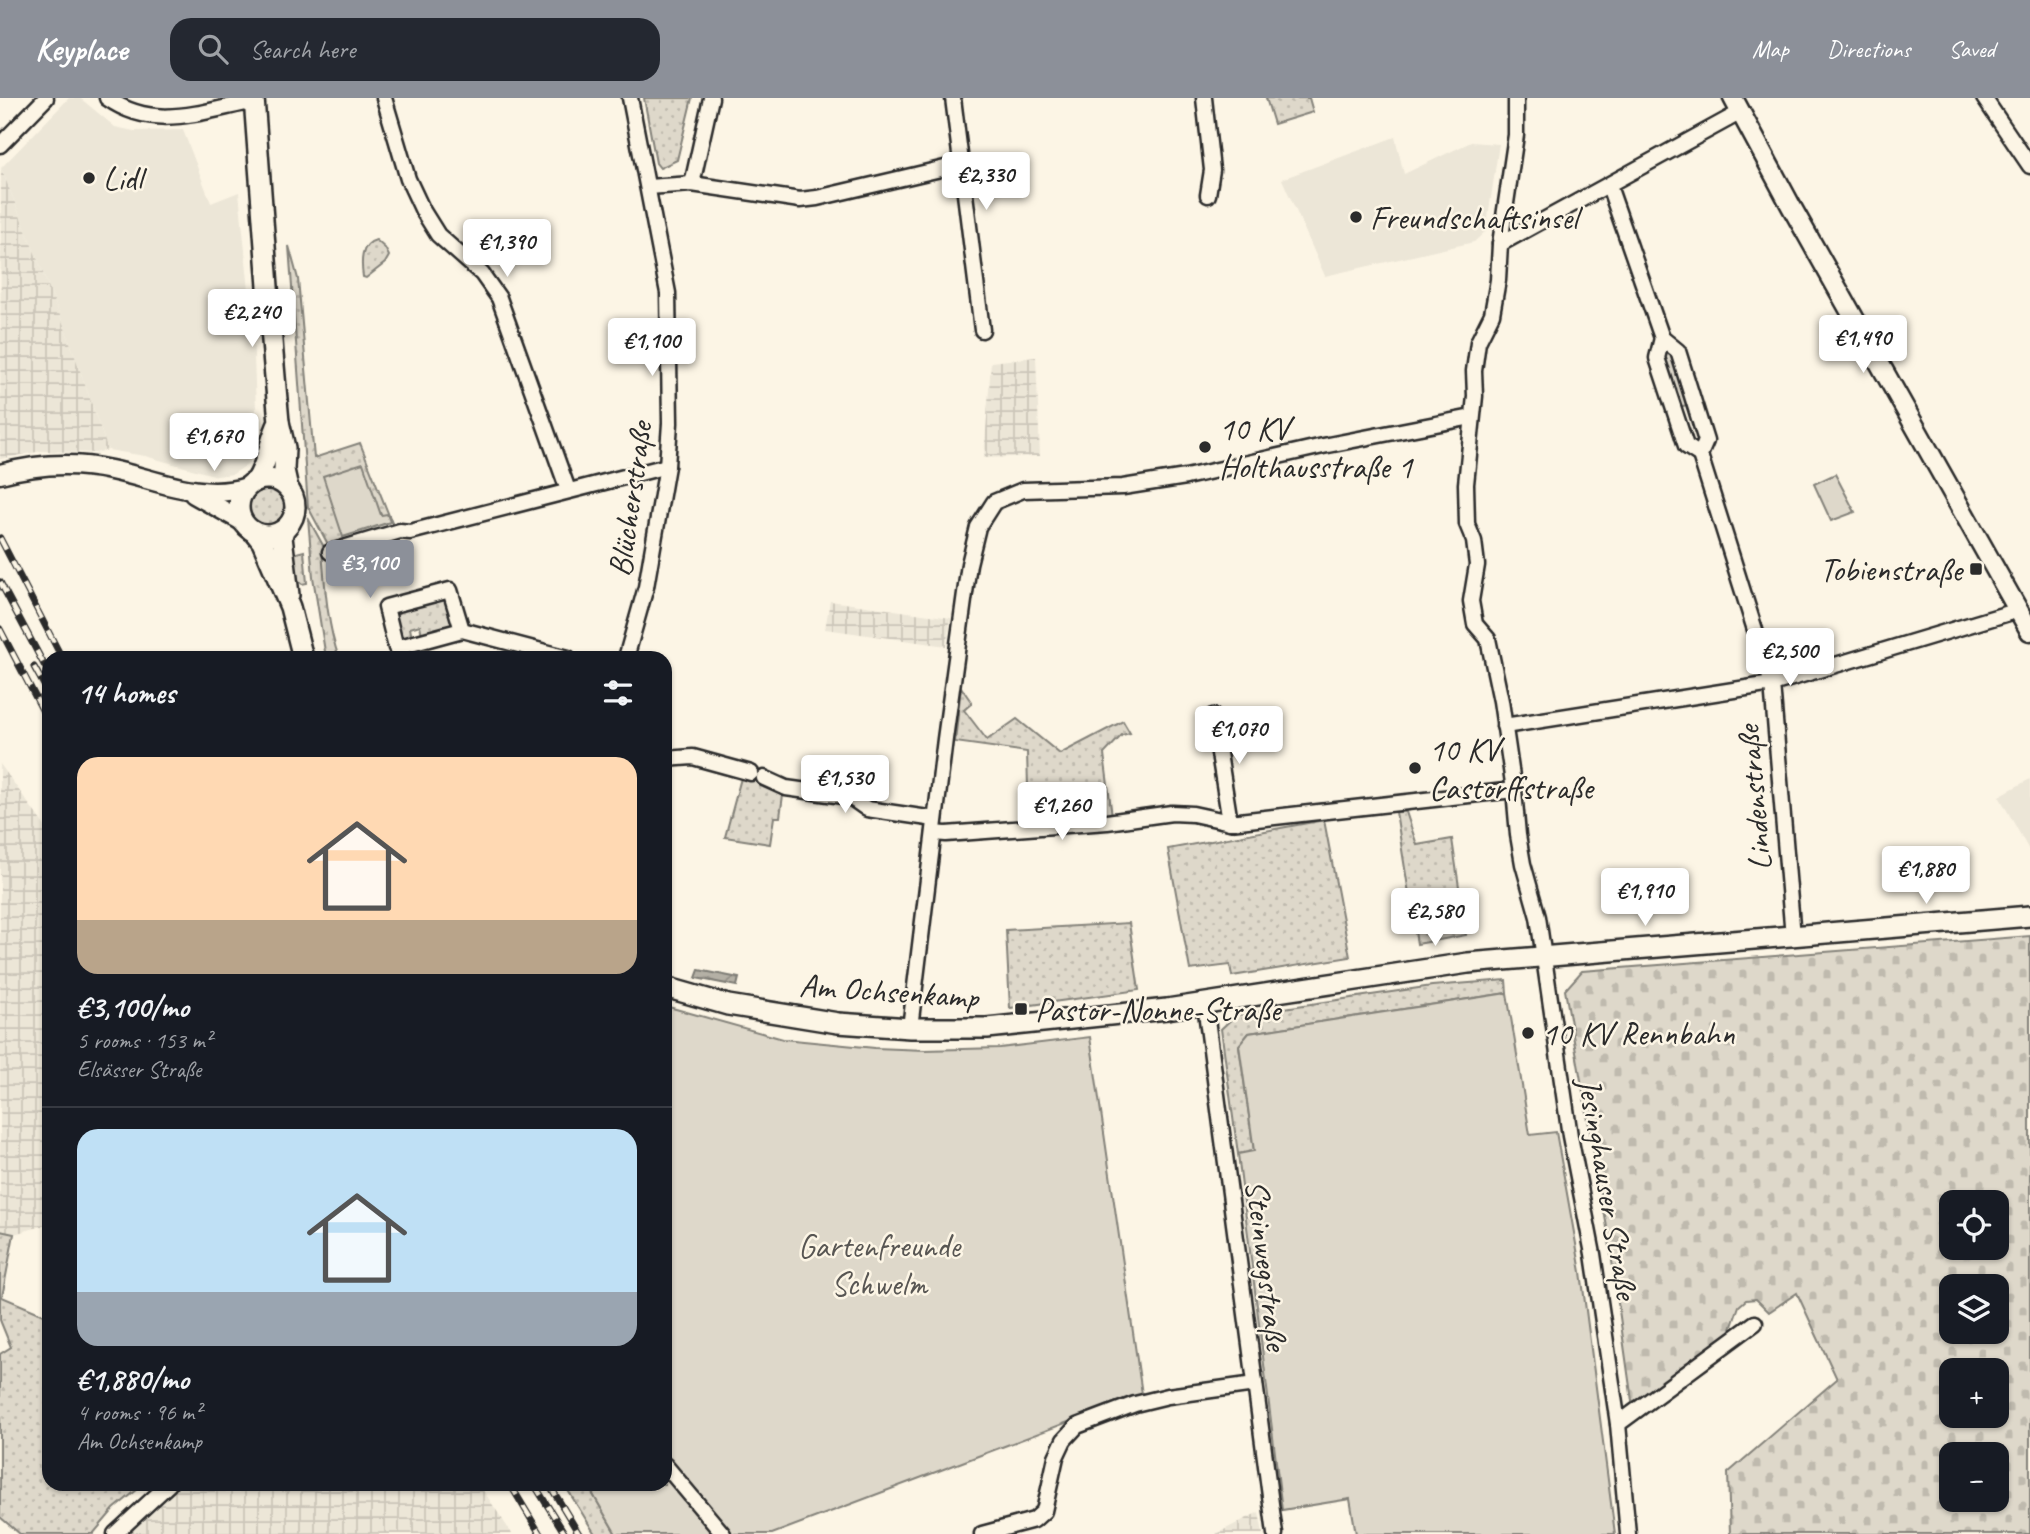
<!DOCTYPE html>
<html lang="en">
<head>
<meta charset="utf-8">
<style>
  :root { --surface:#171b24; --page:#242831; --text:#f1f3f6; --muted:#9ea1a6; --line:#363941; --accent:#8c9099 }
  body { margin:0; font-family:Caveat,sans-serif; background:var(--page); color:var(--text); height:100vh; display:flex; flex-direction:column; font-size:26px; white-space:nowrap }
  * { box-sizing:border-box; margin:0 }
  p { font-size:23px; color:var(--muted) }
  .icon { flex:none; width:38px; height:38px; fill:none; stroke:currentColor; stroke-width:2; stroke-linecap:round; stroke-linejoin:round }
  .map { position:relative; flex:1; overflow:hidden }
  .details { position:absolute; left:42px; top:553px; width:630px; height:840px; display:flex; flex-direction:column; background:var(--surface); border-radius:21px; box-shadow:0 2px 5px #0004 }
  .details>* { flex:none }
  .buttons { position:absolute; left:1939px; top:1092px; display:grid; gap:14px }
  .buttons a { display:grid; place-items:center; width:70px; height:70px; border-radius:14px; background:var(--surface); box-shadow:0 2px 5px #0004; font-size:35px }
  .price { position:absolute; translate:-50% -60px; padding:0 16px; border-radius:7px; background:#fff; color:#222; font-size:23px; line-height:46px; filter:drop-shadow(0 2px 4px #0008) }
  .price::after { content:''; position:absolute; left:50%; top:42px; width:21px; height:16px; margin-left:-10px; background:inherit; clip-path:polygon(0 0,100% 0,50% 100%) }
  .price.selected { background:var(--accent); color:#fff }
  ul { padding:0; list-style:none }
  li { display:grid; align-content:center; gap:14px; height:371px; padding:0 35px }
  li+li { border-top:2px solid var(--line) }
  li span { display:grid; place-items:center; height:217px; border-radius:21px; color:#555 }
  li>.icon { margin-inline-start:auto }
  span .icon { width:126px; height:126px; fill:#fffc; stroke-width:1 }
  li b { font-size:30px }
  h2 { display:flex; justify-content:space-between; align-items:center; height:84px; padding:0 35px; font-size:30px }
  header { display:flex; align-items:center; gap:42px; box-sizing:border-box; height:98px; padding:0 35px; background:var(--accent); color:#fff }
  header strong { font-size:33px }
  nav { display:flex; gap:38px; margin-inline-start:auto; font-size:24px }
  .search { width:490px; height:63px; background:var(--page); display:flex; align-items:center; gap:18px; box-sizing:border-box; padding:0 24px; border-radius:21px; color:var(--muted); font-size:26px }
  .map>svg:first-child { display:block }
  .built { fill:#ece6d7 }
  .industrial { fill:url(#industrial-grid) }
  .grass { fill:url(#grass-dots); stroke:#84827a; stroke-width:2 }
  .cemetery { fill:url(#cemetery-stones); stroke:#84827a; stroke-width:2; fill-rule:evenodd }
  .garden { fill:#ded8ca; stroke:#84827a; stroke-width:2 }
  .water { fill:url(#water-waves); stroke:#7d7b74; stroke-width:2 }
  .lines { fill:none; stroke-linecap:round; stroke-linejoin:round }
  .minor-casing { stroke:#2b2b2b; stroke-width:19 }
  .tertiary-casing { stroke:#2b2b2b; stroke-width:23 }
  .secondary-casing { stroke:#2b2b2b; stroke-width:24 }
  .minor { stroke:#fcf5e5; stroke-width:14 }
  .tertiary { stroke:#fcf5e5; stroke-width:18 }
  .secondary { stroke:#fcf5e5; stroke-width:19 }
  .rail-casing { stroke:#2b2b2b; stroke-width:7 }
  .rail { stroke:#fcf5e5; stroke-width:4.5; stroke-dasharray:13; stroke-linecap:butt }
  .poi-dot { fill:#2b2b2b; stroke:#fcf5e5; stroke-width:2.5 }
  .labels { text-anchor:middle; stroke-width:5; stroke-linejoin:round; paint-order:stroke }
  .poi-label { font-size:33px; fill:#2b2b2b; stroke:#fcf5e5; text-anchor:start }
  .street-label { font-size:33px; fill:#2b2b2b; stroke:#fcf5e5 }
  .park-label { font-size:33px; fill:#585653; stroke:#fcf5e5 }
</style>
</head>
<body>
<header>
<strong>Keyplace</strong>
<div class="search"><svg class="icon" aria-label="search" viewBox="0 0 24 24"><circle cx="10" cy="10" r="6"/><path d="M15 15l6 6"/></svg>Search here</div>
<nav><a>Map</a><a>Directions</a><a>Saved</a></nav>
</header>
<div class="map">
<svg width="2030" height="1436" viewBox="0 0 2030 1436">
  <defs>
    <pattern id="industrial-grid" width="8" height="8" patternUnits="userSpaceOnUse" patternTransform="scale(1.75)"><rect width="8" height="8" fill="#ece6d7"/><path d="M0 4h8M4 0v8" fill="none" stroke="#cbc5b9"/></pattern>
    <pattern id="grass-dots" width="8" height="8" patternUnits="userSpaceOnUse" patternTransform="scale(1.75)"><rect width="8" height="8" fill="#ded8ca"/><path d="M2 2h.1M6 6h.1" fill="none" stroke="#bfbaae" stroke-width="1.8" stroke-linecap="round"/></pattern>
    <pattern id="cemetery-stones" width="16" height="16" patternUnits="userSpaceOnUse" patternTransform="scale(1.75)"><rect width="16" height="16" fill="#ded8ca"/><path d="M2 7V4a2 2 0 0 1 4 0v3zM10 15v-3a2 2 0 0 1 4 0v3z" fill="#bfbaae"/></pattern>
    <pattern id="water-waves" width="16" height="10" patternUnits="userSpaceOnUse" patternTransform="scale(1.75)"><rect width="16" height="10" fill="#b4b0a5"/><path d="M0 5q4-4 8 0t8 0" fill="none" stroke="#938f87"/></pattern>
  </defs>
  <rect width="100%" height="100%" fill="#fcf5e5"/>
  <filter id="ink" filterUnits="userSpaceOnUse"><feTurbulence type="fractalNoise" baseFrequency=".0143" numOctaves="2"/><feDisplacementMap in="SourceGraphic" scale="14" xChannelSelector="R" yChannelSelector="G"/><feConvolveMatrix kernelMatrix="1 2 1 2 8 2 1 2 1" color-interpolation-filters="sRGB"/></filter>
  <g filter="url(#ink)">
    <g class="built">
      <path d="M69,0H80L115,29L134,33L183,32L211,105L239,94L253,232L257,338L253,359L247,367L233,376L217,378L145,358L108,352L65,230L1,70Z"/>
      <path d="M1395,39L1404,76L1471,44L1499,46L1486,133L1474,144L1325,178L1282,81Z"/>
      <path d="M2030,681V754L1999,698Z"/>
    </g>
    <g class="industrial">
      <path d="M1,70L65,230L108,352L95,355L42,353L0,361Z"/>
      <path d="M1036,259L1040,358L984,360L991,264Z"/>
      <path d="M830,503L951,520L946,548L825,531Z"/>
      <path d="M0,666L49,734V1126L14,1136L0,1133Z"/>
      <path d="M178,1386H479L512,1436H121Z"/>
      <path d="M1259,1414L1263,1436H1216Z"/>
    </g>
    <g class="grass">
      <path d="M644,0H692L677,62L660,70L656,65Z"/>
      <path d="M1266,0H1309L1313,14L1274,26Z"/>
      <path d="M376,142L385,150L389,158L385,165L366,180L363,179C361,165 360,146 376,142Z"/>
      <path d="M289,148L298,181L314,360L360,345L394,430L330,450L308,409Z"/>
      <path d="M1666,252L1672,255L1689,306L1678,310L1663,260Z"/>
      <circle cx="268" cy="409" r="19"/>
      <path d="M308,420L325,451L322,452C325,488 327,526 339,560H326L313,479Z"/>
      <path d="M304,453L307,485L302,486L295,479L289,457Z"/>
      <path d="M442,501L447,503L456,527L422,537L420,527L410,530L412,540C398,542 397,531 394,520L402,510Z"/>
      <path d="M961,589L972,605L964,612L987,642L1017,621L1060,656L1123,623L1130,635L1122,637L1104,656L1112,718L1029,724L1027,654L955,644Z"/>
      <path d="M750,679C762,682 771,691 783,697L780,719H774L770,746L725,739L741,680Z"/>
      <path d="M1396,714H1406L1417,747L1452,741L1466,837L1417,846Z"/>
      <path d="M1324,722L1350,859L1232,878L1230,867L1190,872L1168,751Z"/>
      <path d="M1129,825L1139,892L1010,910L1006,832Z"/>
      <path d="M1506,882L1507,895L1249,935L1239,948L1254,1053L1238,1056L1221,931L1236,917L1432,888Z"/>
      <path d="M0,1133L14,1136L2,1199L49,1219V1386H144L114,1411L93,1436H20L0,1419V1256L11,1249L0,1222Z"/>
      <path d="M564,1386H587L616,1436H595Z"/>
    </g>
    <path class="cemetery" d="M2030,838V1436H1730L1728,1375L1837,1281L1797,1195L1769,1214L1756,1201L1746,1202L1739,1208L1730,1234L1639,1302L1632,1303L1608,1135L1565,892L1582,873ZM1951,1104H1997V1150H1951ZM1951,1188H1997V1234H1951ZM1951,1272H1997V1318H1951ZM1951,1356H1997V1402H1951Z"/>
    <g class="garden">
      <path d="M363,365L381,417L387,416L390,424L343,439L323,378Z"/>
      <path d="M1835,376L1855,414L1831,423L1814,386Z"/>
      <path d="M1507,895L1530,1037L1556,1034L1581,1174L1615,1436H1356L1350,1401L1282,1412L1238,1056L1254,1053L1239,947L1249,935Z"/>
      <path d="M665,908L783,941L875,950L925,952L1000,950L1090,939L1142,1296L772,1436H616L587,1386H665Z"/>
    </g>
    <path class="water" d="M699,872L739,880L737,888L696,880Z"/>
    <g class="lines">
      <defs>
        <g id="minor">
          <path d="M107,0C155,34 202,13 255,3"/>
          <path d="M384,0L408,81L423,113L438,137L482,176L499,200L568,392"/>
          <path d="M953,0L982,232"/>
          <path d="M1204,0L1212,72L1208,97"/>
          <path d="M1516,0V37L1500,146L1498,182L1492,216L1478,244L1474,273L1475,298L1466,386L1467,426L1474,443L1477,467L1471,503L1475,526L1488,541L1501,603L1514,692L1518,737L1523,766L1538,819L1570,1038L1593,1156L1618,1326L1628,1436"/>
          <path d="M1984,0L2030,68"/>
          <path d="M0,47L46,0"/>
          <path d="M692,86L711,0"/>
          <path d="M1609,88L1662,240L1678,253L1706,343L1700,357L1772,586L1793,839"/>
          <path d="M648,89L692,86L800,102L817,100L962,66"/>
          <path d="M1500,146L1741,14"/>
          <path d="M1662,240L1657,260L1686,348L1700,357"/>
          <path d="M330,454L400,433L410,434L667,368"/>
          <path d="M462,532L450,492L386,509L396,550L462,532L568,560"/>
          <path d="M626,560L646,489L667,368L670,325L668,195L630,0"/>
          <path d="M1213,618L1230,724"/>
          <path d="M1504,628L1772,586L2019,512"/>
          <path d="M665,661L693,659L751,675"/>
          <path d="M764,680L786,690L850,699L867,711L935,721"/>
          <path d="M934,735L946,736L1107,724L1172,715L1193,716L1230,724L1514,692"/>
          <path d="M1205,906L1275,1436"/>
          <path d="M910,930L945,641L969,466L978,429L994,404L1023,392L1123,389L1186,379L1323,348L1472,319"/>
          <path d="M1618,1326L1755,1225"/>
          <path d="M665,1367L723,1436"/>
          <path d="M115,1436L169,1386"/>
          <path d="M982,1436L1034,1422L1044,1413L1056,1359L1064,1342L1077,1328L1135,1306L1168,1298L1255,1286"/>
        </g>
        <g id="tertiary">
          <path d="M1733,0L1791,108L2030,533"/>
          <path d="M0,376C37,366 74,364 111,372C156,381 201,404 247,389"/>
          <path d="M194,396L242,423"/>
        </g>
        <g id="secondary">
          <path d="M254,0L273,256L279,324L285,350L284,372L288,390"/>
          <circle cx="267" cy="409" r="28"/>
          <path d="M256,383C268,365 269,343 279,324"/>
          <path d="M284,432L282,439L289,497"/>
          <path d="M255,435L262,444L290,509L303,560"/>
          <path d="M665,889L728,907L838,925L910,930H987L1167,911L1468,865L2030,818"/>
        </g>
      </defs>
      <use href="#minor" class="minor-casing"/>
      <use href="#tertiary" class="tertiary-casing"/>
      <use href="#secondary" class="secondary-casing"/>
      <use href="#minor" class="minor"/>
      <use href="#tertiary" class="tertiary"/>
      <use href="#secondary" class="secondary"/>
      <defs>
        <g id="rail">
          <path d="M0,440L62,560"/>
          <path d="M0,484L49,576"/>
          <path d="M0,531L49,625"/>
          <path d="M34,569L49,596"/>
          <path d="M510,1386L540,1436"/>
          <path d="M534,1386L565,1436"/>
          <path d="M549,1386L579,1436"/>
        </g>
      </defs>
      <use href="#rail" class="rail-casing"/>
      <use href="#rail" class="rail"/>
    </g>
  </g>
  <g class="poi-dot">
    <circle cx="89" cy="80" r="7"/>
    <circle cx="1356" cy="119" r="7"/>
    <circle cx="1205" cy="349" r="7"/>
    <rect x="1969" y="464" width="14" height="14" rx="3.5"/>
    <circle cx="1415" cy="670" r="7"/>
    <rect x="1014" y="904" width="14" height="14" rx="3.5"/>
    <circle cx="1528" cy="935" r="7"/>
  </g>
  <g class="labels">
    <g class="poi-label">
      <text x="103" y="92">Lidl</text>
      <text x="1370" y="131">Freundschaftsinsel</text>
      <text x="1219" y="342">10 KV<tspan x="1219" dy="38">Holthausstraße 1</tspan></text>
      <text x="1962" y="483" text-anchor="end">Tobienstraße</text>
      <text x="1429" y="663">10 KV<tspan x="1429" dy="38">Castorffstraße</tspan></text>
      <text x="1035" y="923">Pastor-Nonne-Straße</text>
      <text x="1542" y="947">10 KV Rennbahn</text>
    </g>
    <g class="street-label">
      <text transform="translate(629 401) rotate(-82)" y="12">Blücherstraße</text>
      <text transform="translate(1753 700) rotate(-95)" y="12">Lindenstraße</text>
      <text transform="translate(889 892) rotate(4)" y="12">Am Ochsenkamp</text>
      <text transform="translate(1609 1090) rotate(80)" y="12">Jesinghauser Straße</text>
      <text transform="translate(1268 1167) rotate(83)" y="12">Steinwegstraße</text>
    </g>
    <g class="park-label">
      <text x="879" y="1159">Gartenfreunde<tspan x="879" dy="38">Schwelm</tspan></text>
    </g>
  </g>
</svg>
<div class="buttons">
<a><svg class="icon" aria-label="locate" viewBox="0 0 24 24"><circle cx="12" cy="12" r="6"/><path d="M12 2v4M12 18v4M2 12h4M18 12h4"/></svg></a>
<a><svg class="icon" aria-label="layers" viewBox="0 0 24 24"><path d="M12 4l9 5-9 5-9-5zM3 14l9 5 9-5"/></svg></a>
<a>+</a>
<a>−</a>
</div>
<b class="price" style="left:986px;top:114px">€2,330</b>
<b class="price" style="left:507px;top:181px">€1,390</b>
<b class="price" style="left:252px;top:251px">€2,240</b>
<b class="price" style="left:1863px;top:277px">€1,490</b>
<b class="price" style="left:652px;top:280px">€1,100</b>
<b class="price" style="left:214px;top:375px">€1,670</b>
<b class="price selected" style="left:370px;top:502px">€3,100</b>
<b class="price" style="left:1790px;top:590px">€2,500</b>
<b class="price" style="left:1239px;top:668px">€1,070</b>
<b class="price" style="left:845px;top:717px">€1,530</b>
<b class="price" style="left:1062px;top:744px">€1,260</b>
<b class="price" style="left:1926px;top:808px">€1,880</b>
<b class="price" style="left:1645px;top:830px">€1,910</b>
<b class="price" style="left:1435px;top:850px">€2,580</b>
<section class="details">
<h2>14 homes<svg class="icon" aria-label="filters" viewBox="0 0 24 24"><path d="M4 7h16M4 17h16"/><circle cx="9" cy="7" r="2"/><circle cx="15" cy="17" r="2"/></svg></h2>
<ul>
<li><span style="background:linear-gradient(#ffd9b3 75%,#b9a48a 0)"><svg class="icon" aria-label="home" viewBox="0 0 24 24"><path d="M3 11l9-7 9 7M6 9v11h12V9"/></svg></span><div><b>€3,100/mo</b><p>5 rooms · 153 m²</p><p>Elsässer Straße</p></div></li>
<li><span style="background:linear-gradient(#bfe0f5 75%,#9aa5b1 0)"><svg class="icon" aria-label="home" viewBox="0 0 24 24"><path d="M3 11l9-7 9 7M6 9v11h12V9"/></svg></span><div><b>€1,880/mo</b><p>4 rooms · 96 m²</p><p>Am Ochsenkamp</p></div></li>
</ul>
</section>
</div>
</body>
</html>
